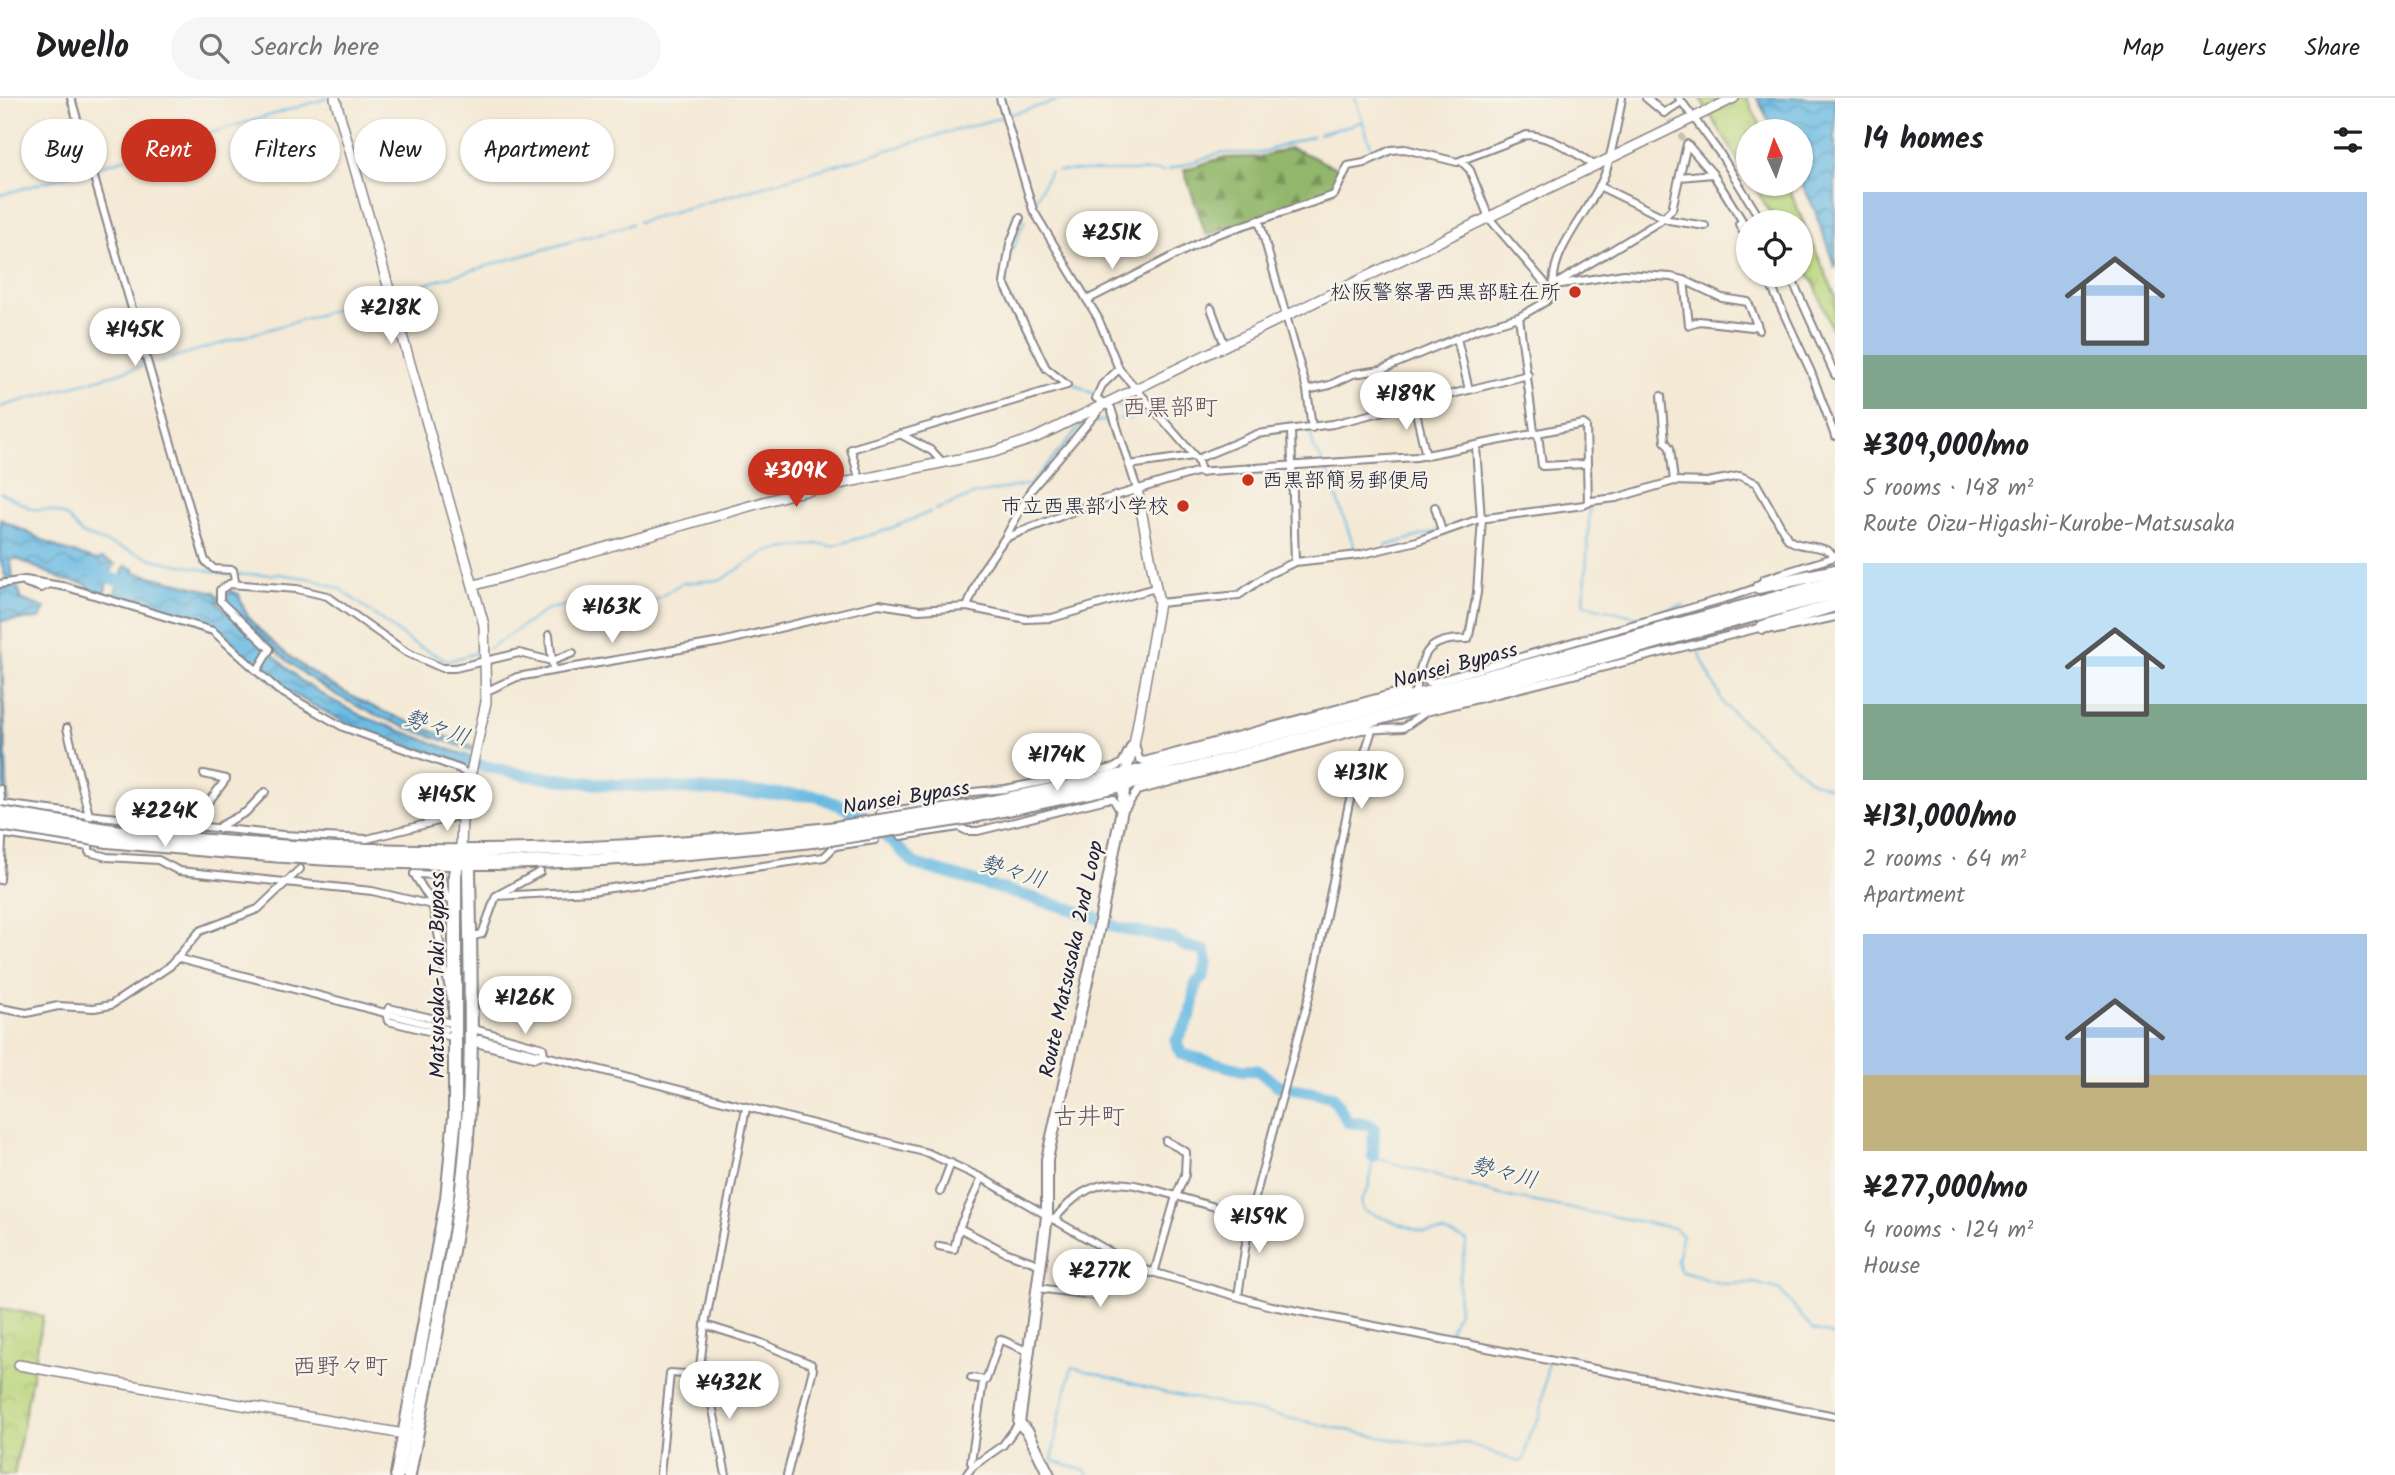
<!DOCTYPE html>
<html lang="en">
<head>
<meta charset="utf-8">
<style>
  :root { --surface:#fff; --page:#f6f6f6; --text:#202124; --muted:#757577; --line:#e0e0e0; --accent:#c8321e }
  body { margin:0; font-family:Kalam,"Klee One",sans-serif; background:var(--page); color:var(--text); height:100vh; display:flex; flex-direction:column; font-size:26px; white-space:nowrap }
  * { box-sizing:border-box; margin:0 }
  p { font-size:23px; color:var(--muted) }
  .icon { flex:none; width:38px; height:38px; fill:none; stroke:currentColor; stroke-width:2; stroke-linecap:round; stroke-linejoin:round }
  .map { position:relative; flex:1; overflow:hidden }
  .drawer { display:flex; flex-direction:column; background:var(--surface); width:560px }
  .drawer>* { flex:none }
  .banner { position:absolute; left:21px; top:21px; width:665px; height:63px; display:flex; gap:14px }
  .needle { width:46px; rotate:357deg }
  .fabs { position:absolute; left:1736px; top:21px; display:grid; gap:14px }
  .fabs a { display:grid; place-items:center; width:77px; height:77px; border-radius:50%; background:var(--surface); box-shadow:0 2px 5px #0004; font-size:35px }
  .price { position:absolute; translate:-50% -60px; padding:0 16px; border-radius:24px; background:#fff; color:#222; font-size:23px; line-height:46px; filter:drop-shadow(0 2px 4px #0008) }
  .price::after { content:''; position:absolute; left:50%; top:42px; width:21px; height:16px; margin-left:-10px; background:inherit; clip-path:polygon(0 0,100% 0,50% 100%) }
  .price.current { background:var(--accent); color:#fff }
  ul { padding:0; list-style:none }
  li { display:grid; align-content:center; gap:14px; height:371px; padding:0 28px }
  li span { display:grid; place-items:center; height:217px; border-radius:0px; color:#555 }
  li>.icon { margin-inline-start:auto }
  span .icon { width:126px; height:126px; fill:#fffc; stroke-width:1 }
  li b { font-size:30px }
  h2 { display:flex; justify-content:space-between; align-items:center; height:84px; padding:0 28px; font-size:30px }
  .tag { padding:0 24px; border-radius:32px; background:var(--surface); box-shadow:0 2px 5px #0004; font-size:24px; line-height:63px }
  .tag.current { background:var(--accent); color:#fff }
  header { display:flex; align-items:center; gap:42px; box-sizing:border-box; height:98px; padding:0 35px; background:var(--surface); border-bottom:2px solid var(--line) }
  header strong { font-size:33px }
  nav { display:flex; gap:38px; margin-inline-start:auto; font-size:24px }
  .search { width:490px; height:63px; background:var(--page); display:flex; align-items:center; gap:18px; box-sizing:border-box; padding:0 24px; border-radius:38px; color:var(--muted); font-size:26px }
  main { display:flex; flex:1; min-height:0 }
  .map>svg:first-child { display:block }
  .grass { fill:url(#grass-tufts); stroke:#6e7c5c; stroke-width:2 }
  .forest { fill:url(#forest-firs); stroke:#5a6c54; stroke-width:2 }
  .park { fill:url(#park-crowns); stroke:#6e7c5c; stroke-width:2 }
  .water { fill:url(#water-waves); stroke:#446e8f; stroke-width:2 }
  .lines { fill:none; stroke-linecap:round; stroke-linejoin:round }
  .stream { stroke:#67bae3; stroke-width:2 }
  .river { stroke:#67bae3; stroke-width:12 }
  .street-tunnel { stroke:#cac1b6; stroke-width:6; stroke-dasharray:6 3; stroke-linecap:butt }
  .street-casing { stroke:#8b8688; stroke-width:10 }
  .secondary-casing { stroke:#8b8688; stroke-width:12 }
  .primary-casing { stroke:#8b8688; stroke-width:14 }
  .highway-casing { stroke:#8b8688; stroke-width:16 }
  .street { stroke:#fff; stroke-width:6 }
  .secondary { stroke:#fff; stroke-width:9 }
  .primary { stroke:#fff; stroke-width:10 }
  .highway { stroke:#fff; stroke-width:12 }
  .highway-bridge-casing { stroke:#8b8688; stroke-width:16; stroke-linecap:butt }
  .highway-bridge { stroke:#fff; stroke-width:12 }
  .poi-dot { fill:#c8321e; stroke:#f7f3e8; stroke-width:2.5 }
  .labels { text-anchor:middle; stroke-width:5; stroke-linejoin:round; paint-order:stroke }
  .poi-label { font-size:21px; fill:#22223b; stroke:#f7f3e8; text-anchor:end }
  .street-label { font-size:21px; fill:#22223b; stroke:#f7f3e8 }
  .water-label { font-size:23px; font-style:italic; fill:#3a5776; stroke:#f7f3e8 }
  .quarter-label { font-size:24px; fill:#67525e; stroke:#f7f3e8 }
</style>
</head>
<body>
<header>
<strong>Dwello</strong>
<div class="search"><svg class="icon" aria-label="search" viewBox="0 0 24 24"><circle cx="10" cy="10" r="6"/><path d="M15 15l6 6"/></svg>Search here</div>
<nav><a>Map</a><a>Layers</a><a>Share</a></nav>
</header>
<main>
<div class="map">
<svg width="1835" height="1377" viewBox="0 0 1835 1377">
  <defs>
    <pattern id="grass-tufts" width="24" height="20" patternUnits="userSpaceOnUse" patternTransform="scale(1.75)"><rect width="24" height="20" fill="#b9d67d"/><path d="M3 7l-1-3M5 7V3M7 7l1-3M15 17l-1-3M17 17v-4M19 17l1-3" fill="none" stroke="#9fb76d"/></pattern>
    <pattern id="forest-firs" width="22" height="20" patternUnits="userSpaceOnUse" patternTransform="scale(1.75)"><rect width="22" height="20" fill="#92b76c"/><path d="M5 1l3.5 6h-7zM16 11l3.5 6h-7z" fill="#77945a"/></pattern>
    <pattern id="park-crowns" width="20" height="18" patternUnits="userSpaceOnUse" patternTransform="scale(1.75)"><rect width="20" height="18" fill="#b9d67d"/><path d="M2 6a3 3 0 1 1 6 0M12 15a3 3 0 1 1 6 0" fill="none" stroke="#9fb76d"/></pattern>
    <pattern id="water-waves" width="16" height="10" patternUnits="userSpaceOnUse" patternTransform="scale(1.75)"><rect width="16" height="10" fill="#67bae3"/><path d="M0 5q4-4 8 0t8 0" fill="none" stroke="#5497b9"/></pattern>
  </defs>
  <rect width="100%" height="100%" fill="#f7f3e8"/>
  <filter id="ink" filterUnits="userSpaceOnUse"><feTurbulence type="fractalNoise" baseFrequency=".0143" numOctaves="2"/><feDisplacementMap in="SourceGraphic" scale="14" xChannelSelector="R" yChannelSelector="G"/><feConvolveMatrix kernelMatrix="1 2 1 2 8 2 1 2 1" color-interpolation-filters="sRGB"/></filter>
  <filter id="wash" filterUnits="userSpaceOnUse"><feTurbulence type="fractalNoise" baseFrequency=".00686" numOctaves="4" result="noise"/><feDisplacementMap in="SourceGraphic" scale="28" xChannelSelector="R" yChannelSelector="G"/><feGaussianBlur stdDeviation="1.57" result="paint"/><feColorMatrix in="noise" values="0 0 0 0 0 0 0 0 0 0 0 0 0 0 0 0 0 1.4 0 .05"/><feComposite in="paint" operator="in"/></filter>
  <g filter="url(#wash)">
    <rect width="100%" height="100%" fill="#f4e9d5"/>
    <g class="grass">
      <path d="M1700,0H1747L1763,33H1748V79Z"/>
      <path d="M1753,86H1787L1835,197V239L1815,187L1801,164V124H1776Z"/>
    </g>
    <path class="forest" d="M1289,50C1310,55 1323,66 1343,72L1332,94L1206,137L1184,72L1221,60L1261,59Z"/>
    <path class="park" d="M0,1210L43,1218L14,1377H0Z"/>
    <g class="water">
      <path d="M1757,0H1835V170L1814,110L1801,84V33H1774Z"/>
      <path d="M0,421L61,451L97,462L102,460L115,466L107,481L105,495L91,492L86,486L64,482L15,460L11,463L14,489L19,491L20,501L45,510L40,521L0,523L8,704L4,702L0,491L9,490L0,461Z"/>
      <path d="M125,468L134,471L133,474L215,494L217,499L225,498L231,493L239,496C244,520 258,531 276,547C334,598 401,622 473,648L472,652C414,633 354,613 304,576C275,554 250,528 223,503H216L300,582L330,601L362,618L470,659L468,668L354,629L277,588L224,537L200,524L123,499L121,503L113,500Z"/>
    </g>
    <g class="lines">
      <g class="stream">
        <path d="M1355,0L1373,55L1404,45L1431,54L1464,58"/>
        <path d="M1008,17L1067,0"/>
        <path d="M1319,36L1361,24"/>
        <path d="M1467,64L1490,113"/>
        <path d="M97,69L328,0"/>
        <path d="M1168,72L1220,55H1259L1313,38"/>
        <path d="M1057,73H1164"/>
        <path d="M0,97L87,72"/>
        <path d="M1034,105L1050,73"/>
        <path d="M638,124L1002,19"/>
        <path d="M1012,153L1025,122"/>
        <path d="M397,194L632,126"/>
        <path d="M154,265L386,197"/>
        <path d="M1061,279L1096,297"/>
        <path d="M1114,306L1136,318H1157"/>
        <path d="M0,309L143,268"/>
        <path d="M1119,321L1135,320"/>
        <path d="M1094,324L1110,322"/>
        <path d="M1310,333L1314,350L1322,363"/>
        <path d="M1325,367L1356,454L1363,453"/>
        <path d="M0,394L32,411L50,412L66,418L82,436L156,462L231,477"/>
        <path d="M1590,408L1584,506L1638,519L1684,507"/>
        <path d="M935,412L976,396L1031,386L1085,323"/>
        <path d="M1482,417L1494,416"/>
        <path d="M1385,448L1437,433"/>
        <path d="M237,477L279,476L313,481L340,491L412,545L448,563L482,553"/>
        <path d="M1696,549L1724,607L1811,683L1835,691"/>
        <path d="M488,551L548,511L584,504L601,509L649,506L682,485L721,482L767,453L818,446L832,448L884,433L930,414"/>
        <path d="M1448,1238L1458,1213L1459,1183L1467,1143L1444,1134L1425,1135L1364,1113L1361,1104L1369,1088L1373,1059L1504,1098L1674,1130L1682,1138L1677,1163L1680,1173L1722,1186L1755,1185L1780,1192L1813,1232L1835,1238"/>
        <path d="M1088,1377L1086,1373L1052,1363L1059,1320L1072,1269L1163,1294L1380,1339L1429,1347L1466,1345L1518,1364L1524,1362L1529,1337L1540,1318L1548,1263"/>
      </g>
      <g class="river">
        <path d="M94,475L133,487"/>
        <path d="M462,663L524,677L599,686L817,698L863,717L915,766L1088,816L1118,830L1174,841L1185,848L1205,853L1207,864L1203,879L1196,885L1190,919L1176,943L1181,956L1242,972H1257L1279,988L1332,998L1348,1024L1368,1026L1374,1030L1373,1059"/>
      </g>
    </g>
  </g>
  <g filter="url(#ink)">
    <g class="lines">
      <path class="street-tunnel" d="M1664,15L1687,46"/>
      <defs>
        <g id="street">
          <path d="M71,0L205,463L214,471L233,472L235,483L220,492V503L270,551L258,571"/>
          <path d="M1000,0L1033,112L1098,220L1119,271L1197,361L1202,375"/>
          <path d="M1646,0L1664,15L1681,4"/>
          <path d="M1679,0L1721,57L1762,124"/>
          <path d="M1461,63L1470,72L1489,120L1551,192"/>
          <path d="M1680,79L1713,76"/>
          <path d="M1599,88L1669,122L1705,128"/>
          <path d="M1259,122L1307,292L1312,330"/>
          <path d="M1766,177L1811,274L1835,338"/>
          <path d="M1790,177L1835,277"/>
          <path d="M1684,182L1689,227L1699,223L1752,229L1757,226"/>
          <path d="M1554,187C1550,150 1596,107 1607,70C1613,47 1618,24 1622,0"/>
          <path d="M1555,187L1624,176L1671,179L1684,182L1722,200L1748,204L1759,232"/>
          <path d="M1087,202L1215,137L1334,97L1348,68L1364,65L1391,52L1405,51L1457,64L1527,37C1552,38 1574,54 1594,67"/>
          <path d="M1211,210L1225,248"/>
          <path d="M1519,219L1534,333L1538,336L1542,368L1586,366"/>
          <path d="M1457,240L1469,292"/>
          <path d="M1119,271L1102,287L1096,300L1111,310L1137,391"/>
          <path d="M1381,272L1388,312"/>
          <path d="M1307,292L1330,287L1353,276L1381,272L1478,231L1519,219L1547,203L1554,187L1660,123L1672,111L1687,46L1713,76L1743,124L1739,126L1748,143"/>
          <path d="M1661,298L1665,343L1670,350L1674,383"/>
          <path d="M1414,306L1426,358"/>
          <path d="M1291,333L1295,464"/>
          <path d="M900,336L932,353L943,365"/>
          <path d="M1476,349L1481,421"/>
          <path d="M1197,361L1257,336L1333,326L1528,277"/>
          <path d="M1129,367L1193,358"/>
          <path d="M859,380L851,351L1067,287L1046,270L1004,185L1010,146L1020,120"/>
          <path d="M1435,409L1442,434"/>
          <path d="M1005,440L1102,402L1196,374L1416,359L1583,326L1586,328L1588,405"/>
          <path d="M26,485L41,490L49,486"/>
          <path d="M0,486L25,482L67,489L213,533L278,592L343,629L460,671L471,679"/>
          <path d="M229,486L297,491L327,498L406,554L442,570H455L519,555L552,563L553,572"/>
          <path d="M1159,505L1239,497L1269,476L1295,464L1359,457L1417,443L1479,421L1584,407L1591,403L1616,400L1674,383L1707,384L1740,378L1756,385L1788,441C1801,452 1823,444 1835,459"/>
          <path d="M967,509L981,474L1005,440L1031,392L1100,311"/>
          <path d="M549,537L552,563L573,555"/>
          <path d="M1419,577L1430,585L1733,498L1759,489L1764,481L1835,459"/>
          <path d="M487,593L517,579L721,544L879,506L919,512L967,509L1026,521L1052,520L1155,490"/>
          <path d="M1414,598C1423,559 1421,540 1468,541L1469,538L1477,495L1482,420"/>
          <path d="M0,691L2,710"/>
          <path d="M2,706L89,717L67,630"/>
          <path d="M880,715L955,703L959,698L973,694L1005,691L1114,670L1122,665L1131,647L1136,649L1139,661L1144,663L1406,592L1414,579L1419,577"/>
          <path d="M165,726C174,718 181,719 192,715C208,708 216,694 226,681L204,676"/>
          <path d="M89,729V717L283,737L367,741L462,717"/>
          <path d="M220,731V728L246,714L265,694"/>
          <path d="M4,736L89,749"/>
          <path d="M901,738L959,729L967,733H978L1107,701H1113L1119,711H1125L1137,693L1361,632L1403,630L1426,614L1763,529L1777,532L1835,519"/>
          <path d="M89,740V754L107,759L158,762L179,773L372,793L432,807"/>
          <path d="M414,776L432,805L451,901"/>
          <path d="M414,776L441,777L447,801L456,800"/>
          <path d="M0,782L3,724"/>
          <path d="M496,798L540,774"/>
          <path d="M470,839L482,836L496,798L591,793L824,759L835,748L875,742"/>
          <path d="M176,860L446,931"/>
          <path d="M0,910L27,915L58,908L94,910L111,907L170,868L200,833L258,811L300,771"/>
          <path d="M386,915L388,923L456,940"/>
          <path d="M386,915L389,910L456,926"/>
          <path d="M470,930L543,950L544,956"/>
          <path d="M479,941L928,1055L982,1080L1138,1170L1267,1207L1835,1318"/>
          <path d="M472,944L534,960L542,957"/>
          <path d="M982,1080L959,1130L1005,1154L1041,1167"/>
          <path d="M940,1094L951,1065"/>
          <path d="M1054,1122C1093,1073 1123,1082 1176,1098C1200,1105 1225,1112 1250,1118"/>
          <path d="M939,1148L954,1151L959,1130"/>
          <path d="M1151,1175L1155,1172L1176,1098L1185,1077L1186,1054L1166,1043"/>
          <path d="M1038,1190L1098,1198L1111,1173H1134L1138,1170"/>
          <path d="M1238,1198L1250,1118L1310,895L1349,705L1372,632"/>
          <path d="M705,1227L759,1244L811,1266L813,1271L787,1377"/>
          <path d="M971,1280L986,1282L1000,1241L1029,1254"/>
          <path d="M973,1368L971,1364L983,1284"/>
          <path d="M660,1377L670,1275L699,1277"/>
          <path d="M726,1377L711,1302L699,1277L705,1227L746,1010"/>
          <path d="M966,1377L973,1368L1003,1347L1019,1325"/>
        </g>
        <g id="secondary">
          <path d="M335,0L484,527L486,604L462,717L461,753"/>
          <path d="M475,487L795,395L994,354L1035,340L1734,0"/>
          <path d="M1125,677L1134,647L1159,505L1137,391"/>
          <path d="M19,1267L409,1337"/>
        </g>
        <path id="primary" d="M1049,1377L1028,1334L1019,1325L1047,1119V1061L1097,839L1122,711L1125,681"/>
        <g id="highway">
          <path d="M1759,489L1835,473"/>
          <path d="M1763,529L1835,507"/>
          <path d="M968,709L1125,677L1835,484"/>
          <path d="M970,719L1179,675L1835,495"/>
          <path d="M106,732C346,763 589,758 829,731"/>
          <path d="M108,743C223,754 338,764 453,765C579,766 705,755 830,741"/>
          <path d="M397,1377L447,1100L455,1018V777L458,760"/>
          <path d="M409,1377C425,1286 446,1196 460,1105C476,993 470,877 469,765L465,759"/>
        </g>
      </defs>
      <use href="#street" class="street-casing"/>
      <use href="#secondary" class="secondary-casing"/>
      <use href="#primary" class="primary-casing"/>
      <use href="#highway" class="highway-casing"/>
      <use href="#street" class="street"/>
      <use href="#secondary" class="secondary"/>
      <use href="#primary" class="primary"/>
      <use href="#highway" class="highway"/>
      <defs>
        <g id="highway-bridge">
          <path d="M0,715L106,732"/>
          <path d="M0,726L108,743"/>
          <path d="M829,731L968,709"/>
          <path d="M830,741L970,719"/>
        </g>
      </defs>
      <use href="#highway-bridge" class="highway-bridge-casing"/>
      <use href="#highway-bridge" class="highway-bridge"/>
    </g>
  </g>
  <g class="poi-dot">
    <circle cx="1575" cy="194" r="7"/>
    <circle cx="1248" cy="382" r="7"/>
    <circle cx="1183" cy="408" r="7"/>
  </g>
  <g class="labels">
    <g class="poi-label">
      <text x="1561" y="201">松阪警察署西黒部駐在所</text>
      <text x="1262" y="389" text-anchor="start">西黒部簡易郵便局</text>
      <text x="1169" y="415">市立西黒部小学校</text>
    </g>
    <g class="street-label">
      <text transform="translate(1455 567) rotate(-15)" y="7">Nansei Bypass</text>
      <text transform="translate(906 699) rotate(-9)" y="7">Nansei Bypass</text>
      <text transform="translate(1071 861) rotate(-78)" y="7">Route Matsusaka 2nd Loop</text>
      <text transform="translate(437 877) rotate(-90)" y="7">Matsusaka-Taki Bypass</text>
    </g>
    <g class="water-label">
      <text transform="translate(437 629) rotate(19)" y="8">勢々川</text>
      <text transform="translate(1013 773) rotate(16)" y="8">勢々川</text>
      <text transform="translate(1504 1074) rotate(14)" y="8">勢々川</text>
    </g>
    <g class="quarter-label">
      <text x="1170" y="317">西黒部町</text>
      <text x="1089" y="1026">古井町</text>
      <text x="340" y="1276">西野々町</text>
    </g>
  </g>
</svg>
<div class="fabs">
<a><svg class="needle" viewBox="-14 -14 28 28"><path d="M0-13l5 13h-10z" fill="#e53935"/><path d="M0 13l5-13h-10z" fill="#757577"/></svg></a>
<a><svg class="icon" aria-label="locate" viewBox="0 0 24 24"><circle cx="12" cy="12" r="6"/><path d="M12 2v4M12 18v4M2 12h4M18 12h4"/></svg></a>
</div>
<b class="price" style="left:1112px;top:173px">¥251K</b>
<b class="price" style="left:391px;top:248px">¥218K</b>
<b class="price" style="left:135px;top:270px">¥145K</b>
<b class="price" style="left:1406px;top:334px">¥189K</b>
<b class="price current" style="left:796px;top:411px">¥309K</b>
<b class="price" style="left:612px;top:547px">¥163K</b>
<b class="price" style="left:1057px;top:695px">¥174K</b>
<b class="price" style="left:1361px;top:713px">¥131K</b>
<b class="price" style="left:447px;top:735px">¥145K</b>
<b class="price" style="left:165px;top:751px">¥224K</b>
<b class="price" style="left:525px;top:938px">¥126K</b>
<b class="price" style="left:1259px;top:1157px">¥159K</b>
<b class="price" style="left:1100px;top:1211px">¥277K</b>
<b class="price" style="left:729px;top:1323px">¥432K</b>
<div class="banner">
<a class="tag">Buy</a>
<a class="tag current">Rent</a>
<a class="tag">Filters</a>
<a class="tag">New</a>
<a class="tag">Apartment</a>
</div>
</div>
<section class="drawer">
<h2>14 homes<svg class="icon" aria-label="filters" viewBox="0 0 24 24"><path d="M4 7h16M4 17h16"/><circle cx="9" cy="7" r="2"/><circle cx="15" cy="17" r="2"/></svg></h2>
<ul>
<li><span style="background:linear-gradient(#a9c7e8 75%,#7fa58c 0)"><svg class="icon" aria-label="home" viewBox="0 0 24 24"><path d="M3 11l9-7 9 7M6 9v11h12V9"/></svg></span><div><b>¥309,000/mo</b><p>5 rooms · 148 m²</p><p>Route Oizu-Higashi-Kurobe-Matsusaka</p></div></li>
<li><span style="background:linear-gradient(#bfe0f5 65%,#7fa58c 0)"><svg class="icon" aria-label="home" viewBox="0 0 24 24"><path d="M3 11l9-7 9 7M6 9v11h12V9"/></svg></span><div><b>¥131,000/mo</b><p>2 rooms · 64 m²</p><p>Apartment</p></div></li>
<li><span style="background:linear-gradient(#a9c7e8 65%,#c2b280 0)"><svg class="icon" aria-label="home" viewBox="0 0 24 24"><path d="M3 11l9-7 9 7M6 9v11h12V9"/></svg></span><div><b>¥277,000/mo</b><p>4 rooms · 124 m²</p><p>House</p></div></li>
</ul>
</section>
</main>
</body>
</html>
